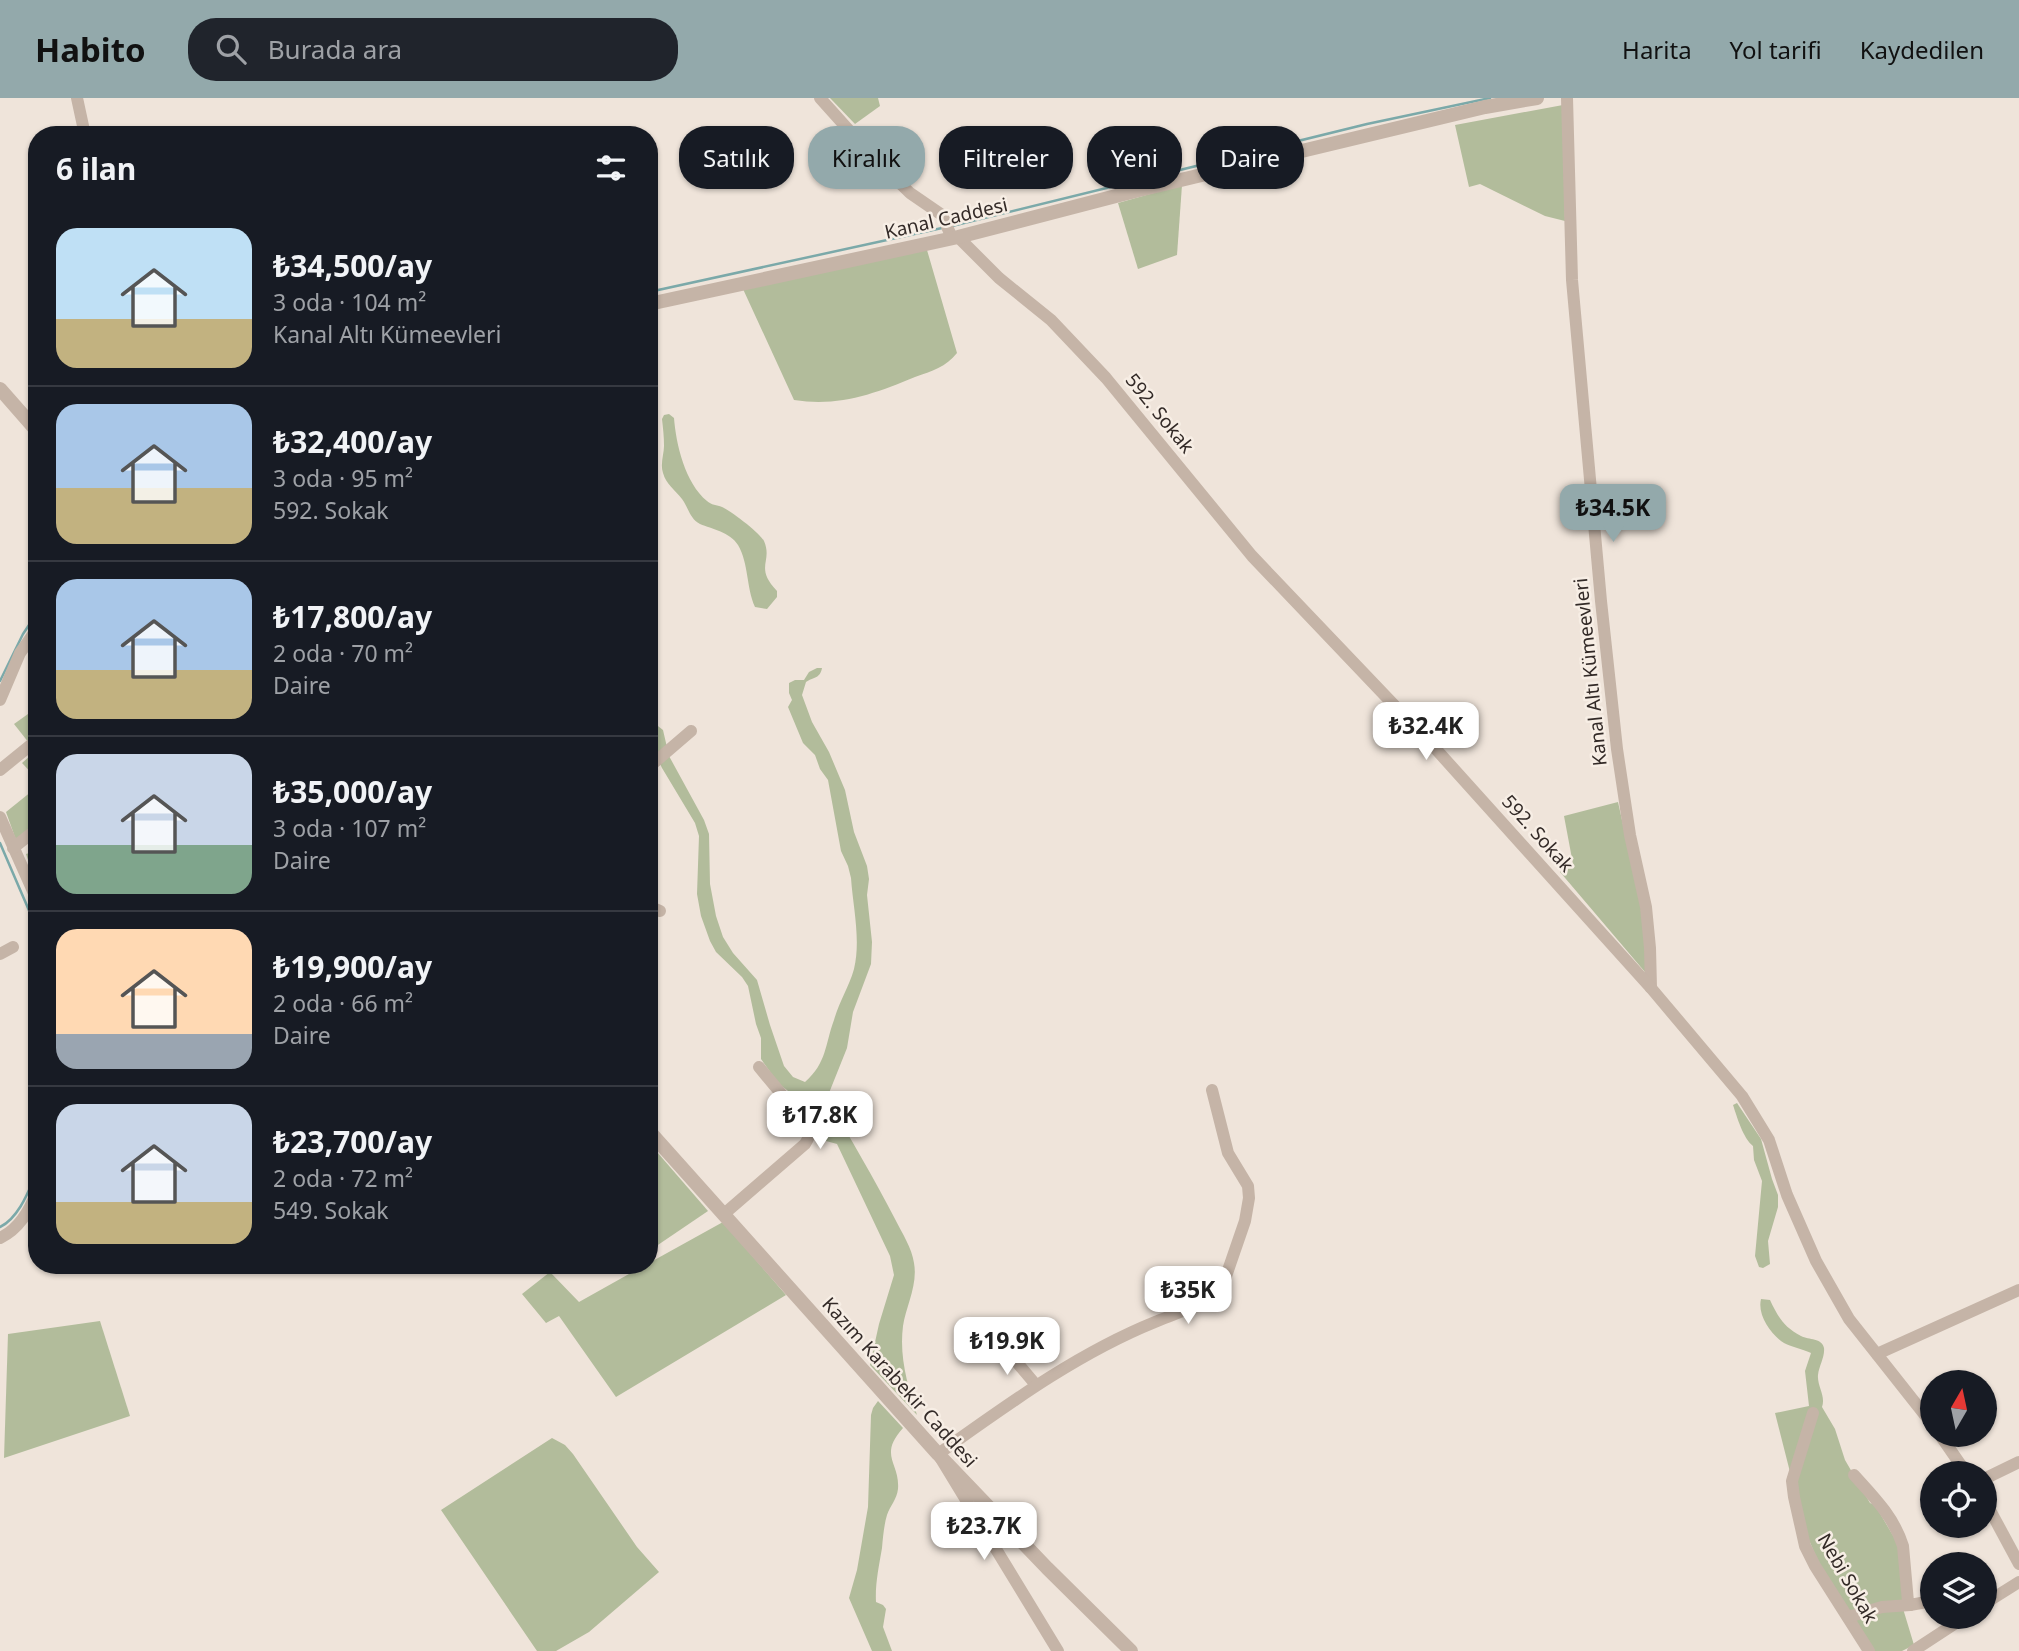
<!DOCTYPE html>
<html lang="tr">
<head>
<meta charset="utf-8">
<style>
  :root { --surface:#171b24; --page:#20242c; --text:#f1f3f6; --muted:#9ea1a6; --line:#363941; --accent:#93a9ab }
  body { margin:0; font-family:"Noto Sans",sans-serif; background:var(--page); color:var(--text); height:100vh; display:flex; flex-direction:column; font-size:26px; white-space:nowrap }
  * { box-sizing:border-box; margin:0 }
  p { font-size:23px; color:var(--muted) }
  .icon { flex:none; width:38px; height:38px; fill:none; stroke:currentColor; stroke-width:2; stroke-linecap:round; stroke-linejoin:round }
  .map { position:relative; flex:1; overflow:hidden }
  .drawer { position:absolute; left:28px; top:28px; width:630px; height:1148px; display:flex; flex-direction:column; background:var(--surface); border-radius:28px; box-shadow:0 2px 5px #0004 }
  .drawer>* { flex:none }
  .hud { position:absolute; left:679px; top:28px; width:665px; height:63px; display:flex; gap:14px }
  .needle { width:46px; rotate:9deg }
  .controls { position:absolute; left:1920px; top:1272px; display:grid; gap:14px }
  .controls a { display:grid; place-items:center; width:77px; height:77px; border-radius:50%; background:var(--surface); box-shadow:0 2px 5px #0004; font-size:35px }
  .price { position:absolute; translate:-50% -60px; padding:0 16px; border-radius:14px; background:#fff; color:#222; font-size:23px; line-height:46px; filter:drop-shadow(0 2px 4px #0008) }
  .price::after { content:''; position:absolute; left:50%; top:42px; width:21px; height:16px; margin-left:-10px; background:inherit; clip-path:polygon(0 0,100% 0,50% 100%) }
  .price.active { background:var(--accent); color:#111 }
  ul { padding:0; list-style:none }
  li { display:flex; align-items:center; gap:21px; height:175px; padding:0 28px }
  li+li { border-top:2px solid var(--line) }
  li span { display:grid; place-items:center; flex:none; width:196px; height:140px; border-radius:21px; color:#555 }
  li>.icon { margin-inline-start:auto }
  span .icon { width:84px; height:84px; fill:#fffc; stroke-width:1 }
  li b { font-size:30px }
  h2 { display:flex; justify-content:space-between; align-items:center; height:84px; padding:0 28px; font-size:30px }
  .chip { padding:0 24px; border-radius:28px; background:var(--surface); box-shadow:0 2px 5px #0004; font-size:24px; line-height:63px }
  .chip.active { background:var(--accent); color:#111 }
  header { display:flex; align-items:center; gap:42px; box-sizing:border-box; height:98px; padding:0 35px; background:var(--accent); color:#111 }
  header strong { font-size:33px }
  nav { display:flex; gap:38px; margin-inline-start:auto; font-size:24px }
  .search { width:490px; height:63px; background:var(--page); display:flex; align-items:center; gap:18px; box-sizing:border-box; padding:0 24px; border-radius:28px; color:var(--muted); font-size:26px }
  .map>svg:first-child { display:block }
  .green { fill:#b2bc9b }
  .lines { fill:none; stroke-linecap:round; stroke-linejoin:round }
  .stream { stroke:#7ba9a9; stroke-width:2.5 }
  .minor { stroke:#c5b4a7; stroke-width:12 }
  .tertiary { stroke:#c5b4a7; stroke-width:14 }
  .labels { text-anchor:middle; stroke-width:5; stroke-linejoin:round; paint-order:stroke }
  .street-label { font-size:19px; fill:#332a27; stroke:#f7eee5 }
</style>
</head>
<body>
<header>
<strong>Habito</strong>
<div class="search"><svg class="icon" aria-label="search" viewBox="0 0 24 24"><circle cx="10" cy="10" r="6"/><path d="M15 15l6 6"/></svg>Burada ara</div>
<nav><a>Harita</a><a>Yol tarifi</a><a>Kaydedilen</a></nav>
</header>
<div class="map">
<svg width="2019" height="1553" viewBox="0 0 2019 1553">
  <rect width="100%" height="100%" fill="#efe4da"/>
  <g class="green">
    <path d="M830,0H878L880,8L855,26Z"/>
    <path d="M1563,7L1565,123L1545,118L1480,86L1469,89L1455,27Z"/>
    <path d="M1182,87L1177,157L1138,171L1118,105Z"/>
    <path d="M927,152L957,255C946,269 932,273 915,279C874,296 839,309 794,302L743,191Z"/>
    <path d="M669,316L674,320C676,346 685,385 707,403C711,407 717,407 722,409C731,413 760,435 764,443C773,464 754,469 777,493V499L767,511L755,509C746,489 749,466 738,447C730,434 712,431 700,426C690,421 688,409 682,401C675,392 666,386 663,375C660,366 664,356 664,348C664,339 663,330 662,321L664,317Z"/>
    <path d="M817,570H822C820,581 813,579 806,584L802,597L812,624L829,654L845,692L854,734L867,768L869,781L867,797L872,844L871,866L853,914L847,950L827,1000C850,1040 874,1080 895,1121C902,1135 912,1150 914,1165C918,1187 906,1208 903,1228C899,1260 908,1288 917,1317L870,1267L879,1226L894,1177L890,1158L837,1046L826,1043L798,1001L778,985L761,961V940L756,926L748,888L742,879L716,854L710,843L701,818L697,796L699,738L695,725L662,670L655,655L649,637V621L663,632L669,658L704,722L709,736L710,786L716,818L723,839L733,855L757,882L770,927L784,968L793,979L805,984C827,965 825,946 834,922C839,904 849,889 854,871C861,842 853,809 851,780L848,768L841,753L828,682L820,671L815,657L803,645L788,609L792,602L789,595V585L795,582H804L809,574Z"/>
    <path d="M35,611L37,613V638L29,645L14,626Z"/>
    <path d="M37,652V681L22,665Z"/>
    <path d="M37,689V727L16,742L6,714Z"/>
    <path d="M1618,704L1645,826V874L1560,774L1573,766L1564,718Z"/>
    <path d="M36,753L37,755V788L26,756Z"/>
    <path d="M1737,1005L1761,1041L1772,1081L1778,1097V1109L1768,1143L1770,1166L1763,1170L1759,1169L1755,1158L1762,1083L1754,1062L1753,1048C1743,1040 1737,1019 1733,1007Z"/>
    <path d="M657,1054L708,1113L649,1153V1057Z"/>
    <path d="M723,1124L786,1197L616,1299L559,1218L546,1225L522,1196L550,1174L579,1204L645,1167H649V1165Z"/>
    <path d="M1761,1201L1770,1202C1778,1219 1784,1229 1801,1238C1809,1242 1822,1240 1824,1250C1825,1259 1819,1268 1818,1277C1817,1288 1826,1298 1822,1309L1835,1331L1845,1362L1870,1405L1875,1407L1898,1446L1905,1498L1901,1504L1914,1547L1902,1553H1874L1818,1463L1805,1433L1775,1315L1809,1308L1805,1273L1811,1255C1804,1252 1790,1248 1784,1245C1771,1237 1757,1217 1761,1201Z"/>
    <path d="M100,1223L130,1318L4,1360L8,1236Z"/>
    <path d="M878,1303L903,1330C878,1358 900,1364 898,1391C897,1401 890,1408 887,1417C884,1427 883,1439 882,1450C879,1468 875,1486 876,1504L883,1507L886,1511L883,1529L892,1553H872L849,1500L857,1472L868,1409L871,1317L873,1310Z"/>
    <path d="M552,1340L565,1347L573,1356L637,1449L659,1474L589,1534L556,1553H537L441,1412Z"/>
  </g>
  <g class="lines">
    <g class="stream">
      <path d="M952,128L1367,26L1490,0"/>
      <path d="M649,194L942,130"/>
      <path d="M0,583L23,536L37,515"/>
      <path d="M0,745L37,831"/>
      <path d="M0,1129C19,1120 29,1092 37,1074"/>
    </g>
    <g class="minor">
      <path d="M77,0L85,37"/>
      <path d="M820,0L872,58L910,95L942,117L952,140"/>
      <path d="M1567,0L1572,182L1601,503L1617,651L1630,737L1646,809L1650,850L1651,890"/>
      <path d="M958,139L999,180L1051,222L1106,280L1252,458L1434,649L1651,890L1742,998L1769,1042L1787,1097L1816,1163L1849,1221L1932,1326"/>
      <path d="M0,602L20,555L37,531"/>
      <path d="M649,669L691,633"/>
      <path d="M0,672L37,642"/>
      <path d="M0,719L37,802"/>
      <path d="M13,750L37,731"/>
      <path d="M649,811L653,810L660,813"/>
      <path d="M0,856L13,849"/>
      <path d="M724,1116L805,1046C809,1040 811,1035 808,1028L759,969"/>
      <path d="M0,1140C19,1131 29,1113 37,1094"/>
      <path d="M1004,1249L1036,1287"/>
      <path d="M1877,1256L2019,1192"/>
      <path d="M1813,1315L1792,1383L1794,1399L1801,1430L1805,1448L1815,1468L1869,1553"/>
      <path d="M1940,1337L1967,1376"/>
      <path d="M1854,1377C1874,1399 1894,1419 1903,1448L1908,1504L1910,1507L1932,1503"/>
      <path d="M1984,1381L2019,1364"/>
      <path d="M1984,1401L2019,1466"/>
      <path d="M1984,1506L2019,1484"/>
      <path d="M1848,1519L1882,1509L1910,1507"/>
      <path d="M1058,1553L938,1356C1007,1307 1076,1256 1155,1224C1179,1214 1209,1206 1224,1184L1245,1123L1249,1100L1248,1088L1228,1055L1212,992"/>
      <path d="M1913,1553L1965,1519"/>
    </g>
    <g class="tertiary">
      <path d="M649,206L958,139L1139,92L1485,9L1537,0"/>
      <path d="M0,291L37,333"/>
      <path d="M649,1033L938,1356L1047,1470L1131,1553"/>
    </g>
  </g>
  <g class="labels">
    <g class="street-label">
      <text transform="translate(946 120) rotate(-13)" y="7">Kanal Caddesi</text>
      <text transform="translate(1160 315) rotate(51)" y="7">592. Sokak</text>
      <text transform="translate(1590 574) rotate(-96)" y="7">Kanal Altı Kümeevleri</text>
      <text transform="translate(1538 735) rotate(48)" y="7">592. Sokak</text>
      <text transform="translate(900 1284) rotate(48)" y="7">Kazım Karabekir Caddesi</text>
      <text transform="translate(1848 1480) rotate(60)" y="7">Nebi Sokak</text>
    </g>
  </g>
</svg>
<div class="controls">
<a><svg class="needle" viewBox="-14 -14 28 28"><path d="M0-13l5 13h-10z" fill="#e53935"/><path d="M0 13l5-13h-10z" fill="#9ea1a6"/></svg></a>
<a><svg class="icon" aria-label="locate" viewBox="0 0 24 24"><circle cx="12" cy="12" r="6"/><path d="M12 2v4M12 18v4M2 12h4M18 12h4"/></svg></a>
<a><svg class="icon" aria-label="layers" viewBox="0 0 24 24"><path d="M12 4l9 5-9 5-9-5zM3 14l9 5 9-5"/></svg></a>
</div>
<b class="price active" style="left:1613px;top:446px">₺34.5K</b>
<b class="price" style="left:1426px;top:664px">₺32.4K</b>
<b class="price" style="left:820px;top:1053px">₺17.8K</b>
<b class="price" style="left:1188px;top:1228px">₺35K</b>
<b class="price" style="left:1007px;top:1279px">₺19.9K</b>
<b class="price" style="left:984px;top:1464px">₺23.7K</b>
<div class="hud">
<a class="chip">Satılık</a>
<a class="chip active">Kiralık</a>
<a class="chip">Filtreler</a>
<a class="chip">Yeni</a>
<a class="chip">Daire</a>
</div>
<section class="drawer">
<h2>6 ilan<svg class="icon" aria-label="filters" viewBox="0 0 24 24"><path d="M4 7h16M4 17h16"/><circle cx="9" cy="7" r="2"/><circle cx="15" cy="17" r="2"/></svg></h2>
<ul>
<li><span style="background:linear-gradient(#bfe0f5 65%,#c2b280 0)"><svg class="icon" aria-label="home" viewBox="0 0 24 24"><path d="M3 11l9-7 9 7M6 9v11h12V9"/></svg></span><div><b>₺34,500/ay</b><p>3 oda · 104 m²</p><p>Kanal Altı Kümeevleri</p></div></li>
<li><span style="background:linear-gradient(#a9c7e8 60%,#c2b280 0)"><svg class="icon" aria-label="home" viewBox="0 0 24 24"><path d="M3 11l9-7 9 7M6 9v11h12V9"/></svg></span><div><b>₺32,400/ay</b><p>3 oda · 95 m²</p><p>592. Sokak</p></div></li>
<li><span style="background:linear-gradient(#a9c7e8 65%,#c2b280 0)"><svg class="icon" aria-label="home" viewBox="0 0 24 24"><path d="M3 11l9-7 9 7M6 9v11h12V9"/></svg></span><div><b>₺17,800/ay</b><p>2 oda · 70 m²</p><p>Daire</p></div></li>
<li><span style="background:linear-gradient(#c9d6e8 65%,#7fa58c 0)"><svg class="icon" aria-label="home" viewBox="0 0 24 24"><path d="M3 11l9-7 9 7M6 9v11h12V9"/></svg></span><div><b>₺35,000/ay</b><p>3 oda · 107 m²</p><p>Daire</p></div></li>
<li><span style="background:linear-gradient(#ffd9b3 75%,#9aa5b1 0)"><svg class="icon" aria-label="home" viewBox="0 0 24 24"><path d="M3 11l9-7 9 7M6 9v11h12V9"/></svg></span><div><b>₺19,900/ay</b><p>2 oda · 66 m²</p><p>Daire</p></div></li>
<li><span style="background:linear-gradient(#c9d6e8 70%,#c2b280 0)"><svg class="icon" aria-label="home" viewBox="0 0 24 24"><path d="M3 11l9-7 9 7M6 9v11h12V9"/></svg></span><div><b>₺23,700/ay</b><p>2 oda · 72 m²</p><p>549. Sokak</p></div></li>
</ul>
</section>
</div>
</body>
</html>
